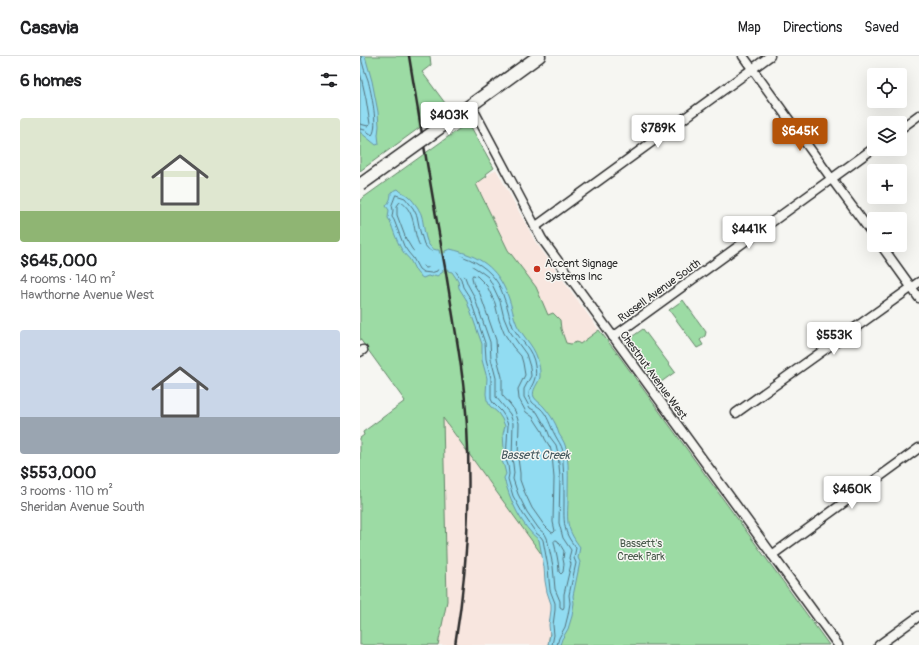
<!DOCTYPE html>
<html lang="en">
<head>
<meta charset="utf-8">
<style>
  :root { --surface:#fff; --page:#f6f6f6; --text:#202124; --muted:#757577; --line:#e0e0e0; --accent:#b45309 }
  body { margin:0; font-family:Pangolin,sans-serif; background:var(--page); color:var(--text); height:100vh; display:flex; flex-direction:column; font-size:15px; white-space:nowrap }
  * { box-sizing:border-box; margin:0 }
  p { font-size:13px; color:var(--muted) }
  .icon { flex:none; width:22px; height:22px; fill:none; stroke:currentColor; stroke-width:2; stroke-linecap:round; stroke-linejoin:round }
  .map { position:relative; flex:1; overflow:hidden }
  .panel { display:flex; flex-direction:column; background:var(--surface); width:360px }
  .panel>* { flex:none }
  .fabs { position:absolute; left:507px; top:12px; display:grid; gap:8px }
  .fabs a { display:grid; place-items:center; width:40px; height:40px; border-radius:4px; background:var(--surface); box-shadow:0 4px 16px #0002; font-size:20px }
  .price { position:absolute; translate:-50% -34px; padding:0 9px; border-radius:4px; background:#fff; color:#222; font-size:13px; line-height:26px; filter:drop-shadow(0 1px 2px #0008) }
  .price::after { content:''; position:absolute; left:50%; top:24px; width:12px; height:9px; margin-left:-6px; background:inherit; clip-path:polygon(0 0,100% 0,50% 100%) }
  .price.current { background:var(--accent); color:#fff }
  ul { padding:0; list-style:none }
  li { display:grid; align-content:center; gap:8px; height:212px; padding:0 20px }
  li span { display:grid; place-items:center; height:124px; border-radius:4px; color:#555 }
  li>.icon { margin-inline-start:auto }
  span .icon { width:72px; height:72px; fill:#fffc; stroke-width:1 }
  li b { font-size:17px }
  h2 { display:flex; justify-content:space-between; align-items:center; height:48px; padding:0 20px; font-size:17px }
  header { display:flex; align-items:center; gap:24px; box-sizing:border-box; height:56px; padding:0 20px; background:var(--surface); border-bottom:1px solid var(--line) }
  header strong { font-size:19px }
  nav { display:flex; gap:22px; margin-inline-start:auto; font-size:14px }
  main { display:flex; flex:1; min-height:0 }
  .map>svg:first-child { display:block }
  .built { fill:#f8e6df }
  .green { fill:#9cdba4; stroke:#648368 }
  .water { fill:#91dcf2; stroke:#6895a2 }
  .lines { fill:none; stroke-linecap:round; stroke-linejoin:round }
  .shore { stroke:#54727b; stroke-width:1 }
  .river { stroke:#91dcf2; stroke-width:16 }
  .street-casing { stroke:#2b2b2b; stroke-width:11 }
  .secondary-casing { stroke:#2b2b2b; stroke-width:15 }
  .street { stroke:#f6f6f2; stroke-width:8 }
  .secondary { stroke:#f6f6f2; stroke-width:12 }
  .rail { stroke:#2b2b2b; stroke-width:2.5 }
  .secondary-bridge-casing { stroke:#2b2b2b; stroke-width:15; stroke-linecap:butt }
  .secondary-bridge { stroke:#f6f6f2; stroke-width:12 }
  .poi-dot { fill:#c8321e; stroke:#f6f6f2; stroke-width:1.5 }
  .labels { text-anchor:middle; stroke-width:3; stroke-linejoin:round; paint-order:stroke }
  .poi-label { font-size:11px; fill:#2b2b2b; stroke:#f6f6f2; text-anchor:start }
  .street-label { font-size:11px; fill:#2b2b2b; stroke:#f6f6f2 }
  .park-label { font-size:11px; fill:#475749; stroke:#f6f6f2 }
  .water-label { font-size:12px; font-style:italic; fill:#44575d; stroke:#f6f6f2 }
</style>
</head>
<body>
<header>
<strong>Casavia</strong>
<nav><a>Map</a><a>Directions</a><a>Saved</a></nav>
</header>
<main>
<section class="panel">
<h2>6 homes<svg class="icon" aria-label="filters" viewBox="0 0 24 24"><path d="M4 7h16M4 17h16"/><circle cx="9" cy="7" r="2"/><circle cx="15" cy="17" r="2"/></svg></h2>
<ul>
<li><span style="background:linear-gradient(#dfe7d0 75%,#8fb573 0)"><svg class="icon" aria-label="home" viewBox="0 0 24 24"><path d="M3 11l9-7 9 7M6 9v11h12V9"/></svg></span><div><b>$645,000</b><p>4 rooms · 140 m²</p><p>Hawthorne Avenue West</p></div></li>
<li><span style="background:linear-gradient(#c9d6e8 70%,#9aa5b1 0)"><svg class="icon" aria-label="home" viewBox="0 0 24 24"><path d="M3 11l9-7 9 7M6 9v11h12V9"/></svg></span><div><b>$553,000</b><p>3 rooms · 110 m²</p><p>Sheridan Avenue South</p></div></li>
</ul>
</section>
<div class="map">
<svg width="559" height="589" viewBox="0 0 559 589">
  <rect width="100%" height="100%" fill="#f6f6f2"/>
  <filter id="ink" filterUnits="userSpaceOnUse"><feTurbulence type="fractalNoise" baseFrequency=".025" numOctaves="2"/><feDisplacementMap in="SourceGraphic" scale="8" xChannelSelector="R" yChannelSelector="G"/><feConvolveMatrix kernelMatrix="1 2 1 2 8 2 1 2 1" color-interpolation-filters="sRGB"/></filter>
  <g filter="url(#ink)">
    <g class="built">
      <path d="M136,113L175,185L239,274L201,302L188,259L176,232L148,194L116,128Z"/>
      <path d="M82,361L185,503L195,545L188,589H78L87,545Z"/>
    </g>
    <g class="green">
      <path d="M0,0H70L71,9L62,16L88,51L0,115Z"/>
      <path d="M106,68L111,71L134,112L126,118L127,120L116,128L148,194L176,231L188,259L193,257L200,264L201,273L206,287L211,288L217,286L220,288L239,274L257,297L469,589H188L195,545L185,503L83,362L87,545L78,589H0V382L4,379L3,376L45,345L0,283V144Z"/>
      <path d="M323,244L346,276L345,280L340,284L343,289L337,292L309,254Z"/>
      <path d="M283,273L315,316L297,329L266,286V285Z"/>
    </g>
    <g class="water">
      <path d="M0,0H5L12,25L18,56L19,70L18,79L19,88L16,89L0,76Z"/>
      <path d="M38,133C41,137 45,137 48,140C52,143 55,148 58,152C58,153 61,157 61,158C65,168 63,195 79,194L83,216L77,220L75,219L71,221L68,220L63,222C55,217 55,212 50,204C49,202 46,200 44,197C38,189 33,174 30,165L28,162L29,154L26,150C30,145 31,142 31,136Z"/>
      <path d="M90,193C120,200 137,211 148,240C152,250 153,260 157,269C165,284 176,291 179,309C180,312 180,317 180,321C179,327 171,334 174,341C177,346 181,347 184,351C189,357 193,363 196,369C197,372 198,375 199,378C203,384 206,389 207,397C209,412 208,427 208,443C208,450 207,459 208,467C210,477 215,484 220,491L218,502L220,506L213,540L214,547L212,560L208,573L202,583L200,589H188L190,579L189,569L191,554V548L187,536L185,525L184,511L179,484C161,470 150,444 144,422L146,418L144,410L142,405L144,392L143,378L145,370L142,363L138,357L130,350L127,344L126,338L127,322L122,304V288L106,243L99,232L98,225L92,216L88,215L85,195Z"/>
    </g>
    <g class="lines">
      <g class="shore">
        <path d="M0,16L6,43L10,68L8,70L0,68"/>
        <path d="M0,73L5,74L12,79C19,71 11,36 8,24C5,16 2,8 1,0"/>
        <path d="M36,139L45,142L53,152L57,160L60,175L64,188L69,194L76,199L78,213L77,215L71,217L63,216L59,213L53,202L48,196L44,190L34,164L32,161L33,154L32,149Z"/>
        <path d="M41,146C57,157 52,176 60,190C63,195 67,199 71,202L72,209L71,211L66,212L64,211L58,200L52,193L46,183L37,159V150L39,147Z"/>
        <path d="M97,204L109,208L120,215L128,221L131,226L140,245L144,262L149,274L158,287L166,298L170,311L171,320L164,333V341L170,352L177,356L181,363L187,373L190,381L196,389L198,397L200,421L199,467L203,482L211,494L209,502L211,508L204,538V551L203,553L200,551V545L195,533L193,510L187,482L185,478L179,473L167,456L158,438L153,423L154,417L153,408L152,403L153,367L150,358L136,341V322L131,303L130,286L114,240L108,229L105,221L96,208V206Z"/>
        <path d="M113,219L117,220L127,230L135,247L139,264L144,277L153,291L161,300L163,307L165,319L158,333L159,343L166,356L173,361L176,366L182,375L185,383L190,391L192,398L194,422L193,466L195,475L193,477L191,476L184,469L172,452L164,435L160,424V417L158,402L159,367L155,355L150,348L142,339V321L137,302L136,284L120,238L113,227L112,221Z"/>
        <path d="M196,484L198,485L204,495L203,503L204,508L203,516L201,518L199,516C199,506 196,496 194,486Z"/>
        <path d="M192,589L194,579L193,569L195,554V547L190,534L189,524L188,511L183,484L181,481L176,477L163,458L153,440L148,423L149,418L148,409L146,404L148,369L145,361L141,355L133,347L131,343V322L126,303L125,287L110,242L103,231L101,223L95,214L92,211L90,200L91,198C107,200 125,209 135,223C139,228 142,235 144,242C148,251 149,261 153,271C160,285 173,293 175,310C176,315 176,320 174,325C172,331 167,335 170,342C173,349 175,348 180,352C188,359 190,370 195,379C198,385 201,388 203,395C203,399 203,403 203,407C204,420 204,433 204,447C204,458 203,469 208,480C210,484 213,488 216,492L214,502L216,507L209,539L210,547L208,559L205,571L199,582L197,589"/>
      </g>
      <path class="river" d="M61,198C74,208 78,206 94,204L105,212"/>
      <defs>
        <g id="street">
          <path d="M383,0L471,122L514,180"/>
          <path d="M111,49L182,183L478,589"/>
          <path d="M540,73L559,59"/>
          <path d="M175,171L410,0"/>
          <path d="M521,189L559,242"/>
          <path d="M253,281L514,92"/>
          <path d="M0,296L3,294"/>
          <path d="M376,357L559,226"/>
          <path d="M412,499L559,392"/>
          <path d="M519,589L559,560"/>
        </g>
        <path id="secondary" d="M64,83L179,0"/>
      </defs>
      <use href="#street" class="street-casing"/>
      <use href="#secondary" class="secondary-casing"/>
      <use href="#street" class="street"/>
      <use href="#secondary" class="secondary"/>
      <path class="rail" d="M49,0C61,72 73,145 86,217C94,268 104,318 107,370C111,443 107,517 95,589"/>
      <defs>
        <path id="secondary-bridge" d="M0,129L64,83"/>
      </defs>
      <use href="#secondary-bridge" class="secondary-bridge-casing"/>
      <use href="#secondary-bridge" class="secondary-bridge"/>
    </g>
  </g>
  <circle class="poi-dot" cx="177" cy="213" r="4"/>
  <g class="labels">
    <g class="poi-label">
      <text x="185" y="211">Accent Signage<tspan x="185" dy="13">Systems Inc</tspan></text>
    </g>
    <g class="street-label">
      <text transform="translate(299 234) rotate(-36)" y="4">Russell Avenue South</text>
      <text transform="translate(294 319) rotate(54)" y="4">Chestnut Avenue West</text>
    </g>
    <g class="park-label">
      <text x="281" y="491">Bassett's<tspan x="281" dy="13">Creek Park</tspan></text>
    </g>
    <g class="water-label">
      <text x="175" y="403">Bassett Creek</text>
    </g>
  </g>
</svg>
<div class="fabs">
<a><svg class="icon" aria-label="locate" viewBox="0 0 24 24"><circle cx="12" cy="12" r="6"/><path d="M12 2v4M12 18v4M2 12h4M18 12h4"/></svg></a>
<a><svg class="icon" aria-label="layers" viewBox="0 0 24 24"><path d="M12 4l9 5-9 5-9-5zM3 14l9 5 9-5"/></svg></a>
<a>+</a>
<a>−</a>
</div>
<b class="price" style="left:89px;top:80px">$403K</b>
<b class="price" style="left:298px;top:93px">$789K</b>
<b class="price current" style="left:440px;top:96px">$645K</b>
<b class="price" style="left:389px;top:194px">$441K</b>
<b class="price" style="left:474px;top:300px">$553K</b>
<b class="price" style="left:492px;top:454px">$460K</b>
</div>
</main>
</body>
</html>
